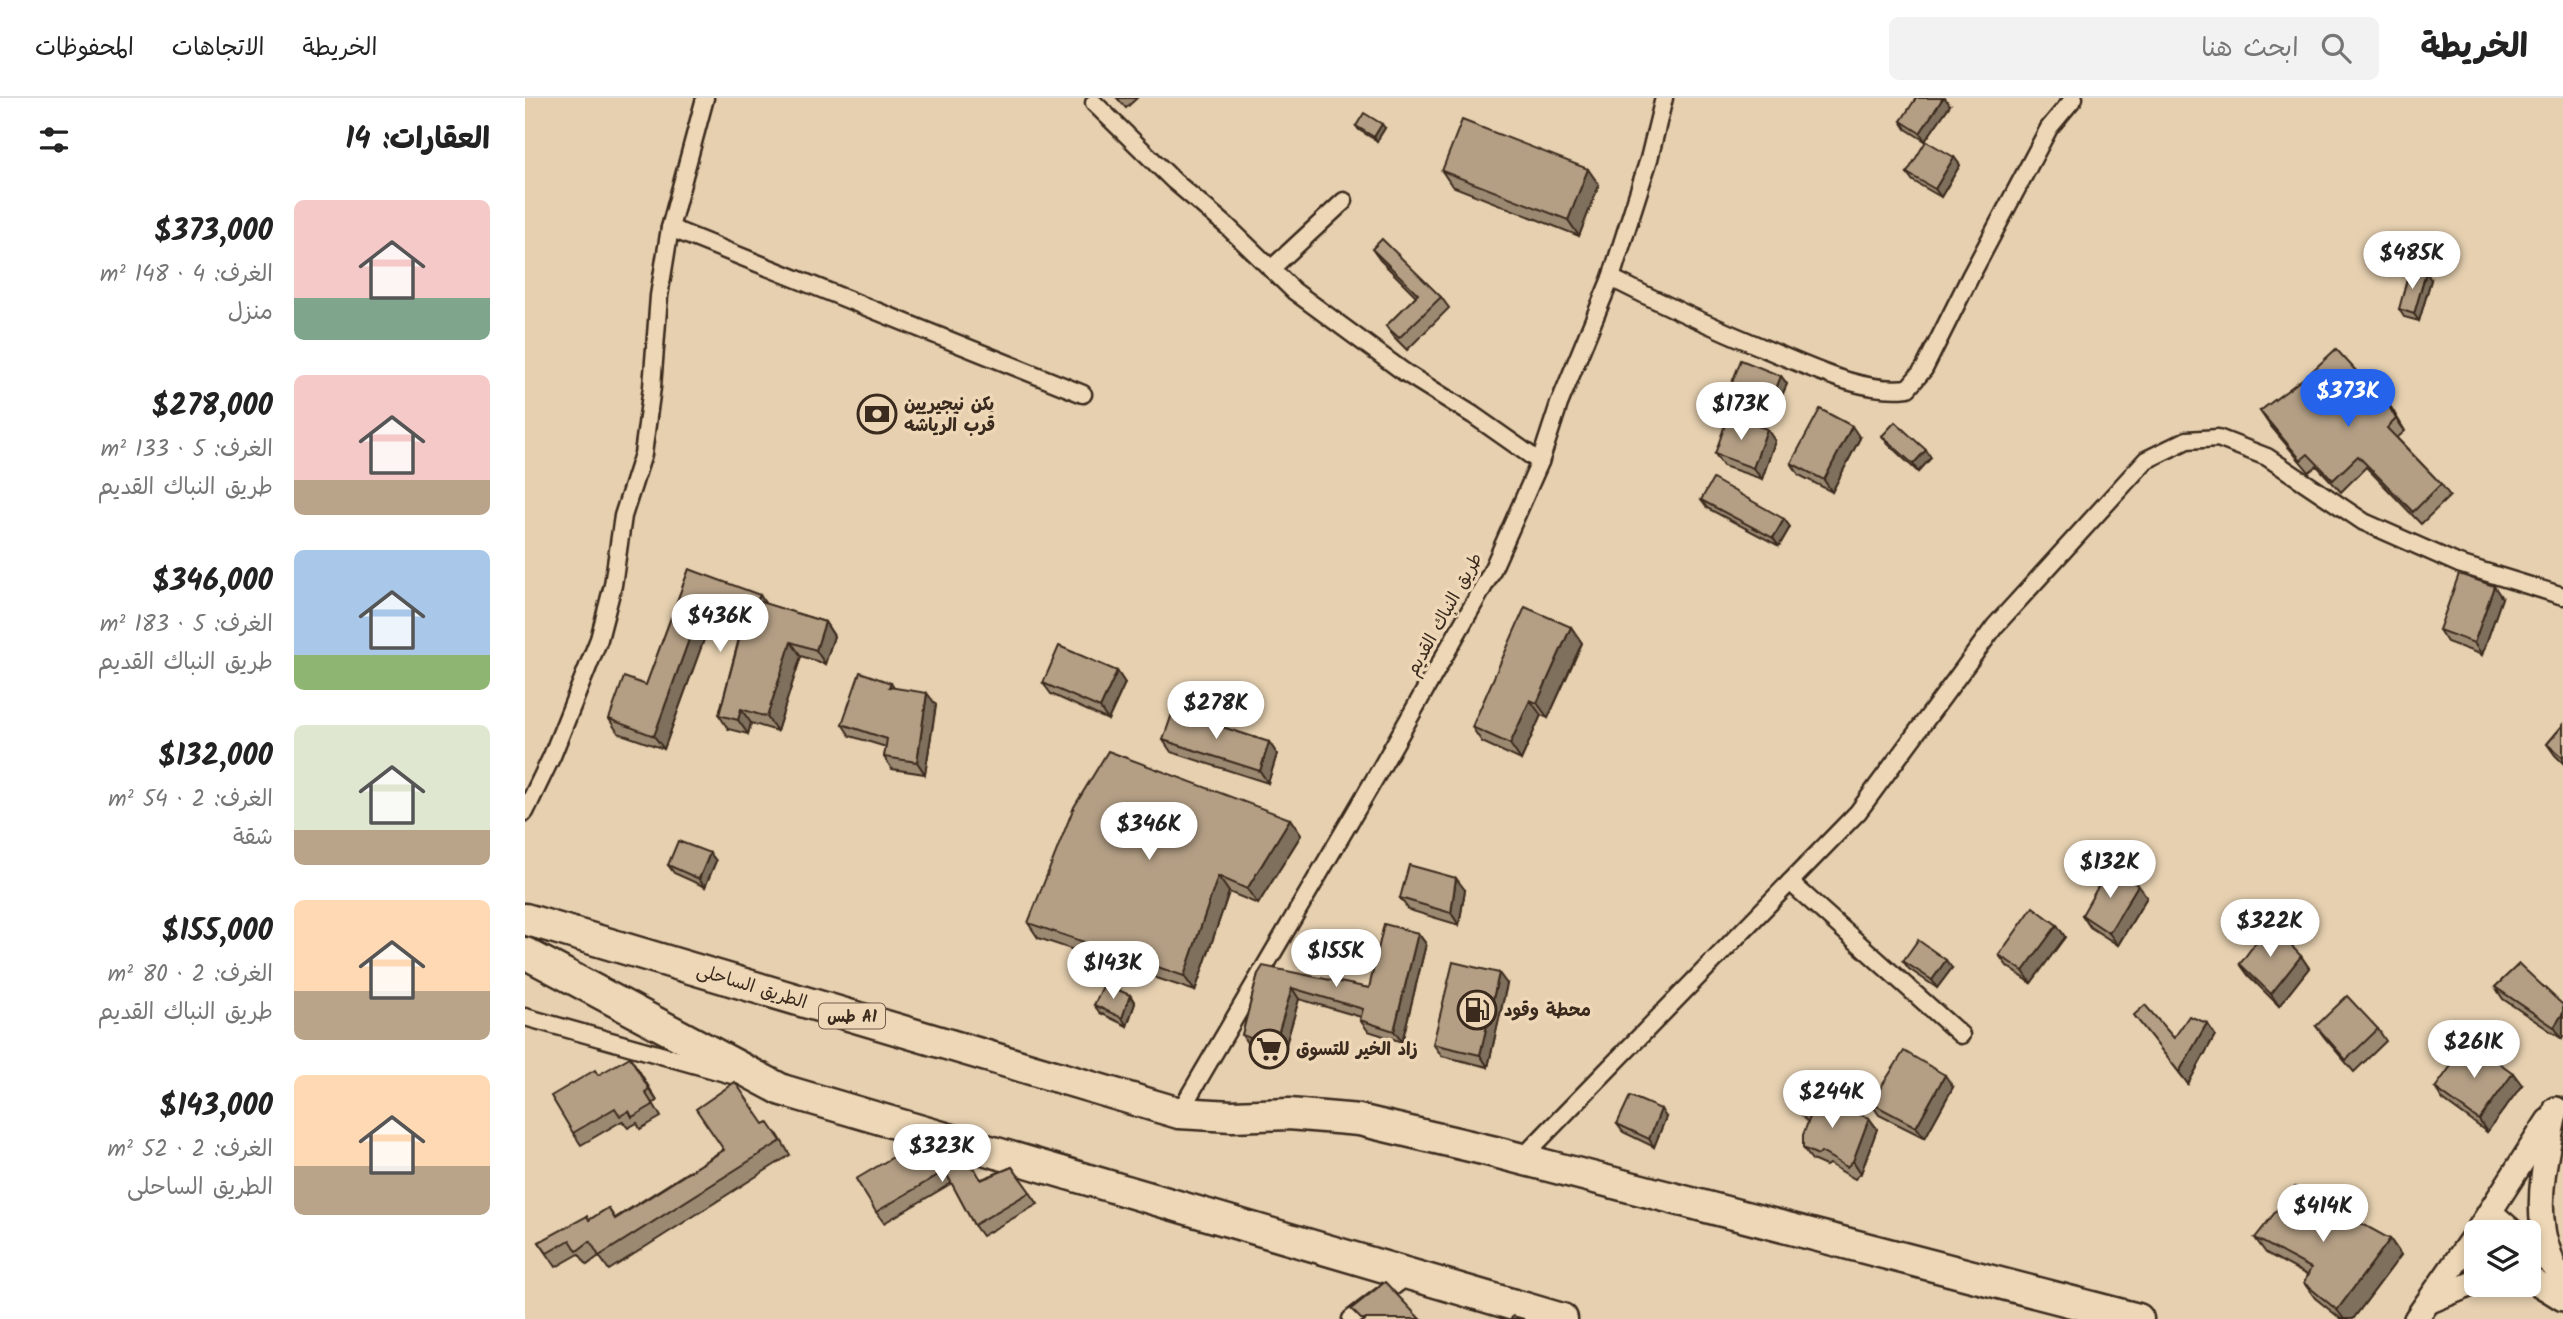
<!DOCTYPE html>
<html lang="ar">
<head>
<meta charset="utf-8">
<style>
  :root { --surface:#fff; --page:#f2f2f2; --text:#222; --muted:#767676; --line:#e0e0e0; --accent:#2563eb }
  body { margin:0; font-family:Kalam,"Playpen Sans Arabic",sans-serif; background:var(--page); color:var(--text); direction:rtl; height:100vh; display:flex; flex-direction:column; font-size:26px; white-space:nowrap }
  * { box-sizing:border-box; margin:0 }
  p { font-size:23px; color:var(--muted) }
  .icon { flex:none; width:38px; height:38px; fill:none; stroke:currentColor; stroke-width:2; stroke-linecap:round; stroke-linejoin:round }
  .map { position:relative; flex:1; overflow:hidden; direction:ltr }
  .panel { display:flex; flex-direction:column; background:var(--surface); width:525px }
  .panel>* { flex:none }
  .controls { position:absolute; left:1939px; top:1122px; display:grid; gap:14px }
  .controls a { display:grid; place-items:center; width:77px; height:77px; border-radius:10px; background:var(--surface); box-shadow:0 4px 10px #0003; font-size:35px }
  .price { position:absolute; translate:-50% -60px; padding:0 16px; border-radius:24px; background:#fff; color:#222; font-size:23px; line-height:46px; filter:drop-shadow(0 2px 4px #0008) }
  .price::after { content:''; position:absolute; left:50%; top:42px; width:21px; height:16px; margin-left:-10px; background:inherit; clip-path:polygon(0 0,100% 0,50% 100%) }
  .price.active { background:var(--accent); color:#fff }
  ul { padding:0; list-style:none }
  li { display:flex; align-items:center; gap:21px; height:175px; padding:0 35px }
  li span { display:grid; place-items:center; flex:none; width:196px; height:140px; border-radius:10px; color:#555 }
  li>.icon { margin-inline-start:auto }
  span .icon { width:84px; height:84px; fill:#fffc; stroke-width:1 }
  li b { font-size:30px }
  h2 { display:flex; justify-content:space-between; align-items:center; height:84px; padding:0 35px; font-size:30px }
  header { display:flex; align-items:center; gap:42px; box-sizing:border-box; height:98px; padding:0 35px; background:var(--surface); border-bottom:2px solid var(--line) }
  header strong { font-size:33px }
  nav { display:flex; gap:38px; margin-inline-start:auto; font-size:24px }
  .search { width:490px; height:63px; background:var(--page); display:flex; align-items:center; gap:18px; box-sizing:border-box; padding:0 24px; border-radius:10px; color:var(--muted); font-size:26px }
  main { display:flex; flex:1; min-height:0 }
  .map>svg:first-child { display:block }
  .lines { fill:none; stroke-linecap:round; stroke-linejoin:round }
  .street-casing { stroke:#3b2a1e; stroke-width:21 }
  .secondary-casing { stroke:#3b2a1e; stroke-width:28 }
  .highway-casing { stroke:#3b2a1e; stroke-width:35 }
  .street { stroke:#edd7b6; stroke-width:16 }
  .secondary { stroke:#edd7b6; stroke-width:23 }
  .highway { stroke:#edd7b6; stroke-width:30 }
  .wall { fill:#9b8972; stroke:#3b2a1e; stroke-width:2 }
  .shaded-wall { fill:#7e6f5d; stroke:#3b2a1e; stroke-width:2 }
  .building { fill:#b49f85; stroke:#3b2a1e; stroke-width:2 }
  .labels { text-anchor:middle; stroke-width:7; stroke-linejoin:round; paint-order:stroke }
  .shield { fill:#edd7b6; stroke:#705e4c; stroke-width:2 }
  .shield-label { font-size:16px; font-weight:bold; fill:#3b2a1e }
  .poi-label { font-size:18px; font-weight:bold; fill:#3b2a1e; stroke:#edd7b6; text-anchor:start }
  .street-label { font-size:18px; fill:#3b2a1e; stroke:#edd7b6 }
</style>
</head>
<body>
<header>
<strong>الخريطة</strong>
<div class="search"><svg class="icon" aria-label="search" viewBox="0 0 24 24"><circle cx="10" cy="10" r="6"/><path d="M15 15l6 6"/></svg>ابحث هنا</div>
<nav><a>الخريطة</a><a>الاتجاهات</a><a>المحفوظات</a></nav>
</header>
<main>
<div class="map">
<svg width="2038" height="1221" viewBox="0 0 2038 1221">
  <rect width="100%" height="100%" fill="#e6d0b0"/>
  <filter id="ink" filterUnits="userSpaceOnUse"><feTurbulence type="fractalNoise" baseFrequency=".0143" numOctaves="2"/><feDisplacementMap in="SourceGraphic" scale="14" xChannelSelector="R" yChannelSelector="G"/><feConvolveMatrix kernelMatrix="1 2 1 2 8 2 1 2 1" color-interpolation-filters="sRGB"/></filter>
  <g filter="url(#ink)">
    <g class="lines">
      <defs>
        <g id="street">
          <path d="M569,5L649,83L702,128L769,193L879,274L948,317L1015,364"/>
          <path d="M145,130L558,296"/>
          <path d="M746,171L819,103"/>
          <path d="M1086,180C1137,206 1190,230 1243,252C1285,269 1338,296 1383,290L1399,271L1445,179L1524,30L1549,0"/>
          <path d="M0,714L27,658L74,541L88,487L98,418L118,356L121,334L127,289L134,198L145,130L180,0"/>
          <path d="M1265,784L1436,937"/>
          <path d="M0,919L207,977"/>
          <path d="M654,1015L856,670L965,477L1015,364L1034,306L1086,180L1124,61L1139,0"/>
          <path d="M996,1061L1333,714L1470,528L1621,362L1662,342L1693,340L1742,359L1839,424L1934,466L2038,498"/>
          <path d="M826,1221L885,1176"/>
        </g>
        <g id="secondary">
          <path d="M1965,1114L1988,1134"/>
          <path d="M1952,1134L2023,1023"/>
          <path d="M2004,1147L2028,1167L2038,1181"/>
          <path d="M2028,1167C2025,1155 2019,1143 2018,1130C2012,1091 2023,1049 2031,1011"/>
          <path d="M2004,1180L2038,1201"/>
          <path d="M1905,1203L1951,1184"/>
          <path d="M1891,1221L1951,1135"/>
        </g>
        <g id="highway">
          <path d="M0,821L654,1015L707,1018L764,1016L834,1022L966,1053L1613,1221"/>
          <path d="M0,855L257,992L1037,1221"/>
        </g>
      </defs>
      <use href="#street" class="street-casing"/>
      <use href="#secondary" class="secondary-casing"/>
      <use href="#highway" class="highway-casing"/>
      <use href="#street" class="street"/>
      <use href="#secondary" class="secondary"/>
      <use href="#highway" class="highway"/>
    </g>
    <g class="wall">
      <path d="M592,0H612L601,10Z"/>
      <path d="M1425,7L1400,43L1381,31L1376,23Z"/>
      <path d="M831,28L860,30L852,43L834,32Z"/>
      <path d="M1429,59L1435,67L1416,99L1388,83L1382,75Z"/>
      <path d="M917,73L1074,87L1054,138L927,88Z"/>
      <path d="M847,151L916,199L924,210L882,252L870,240L861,228L891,198L855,162Z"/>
      <path d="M1906,182L1894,223L1879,219L1874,211Z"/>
      <path d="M1256,278L1262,286L1251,311L1211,295L1206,287Z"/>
      <path d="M1859,299L1880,333L1872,340L1916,386L1925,398L1896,426L1841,369L1816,394L1792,368L1784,374L1743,325L1735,313L1857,301Z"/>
      <path d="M1357,338L1401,352L1406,360L1393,374L1363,346Z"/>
      <path d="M1335,340L1307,394L1274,377L1266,365Z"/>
      <path d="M1250,343L1237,381L1198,368L1190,356Z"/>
      <path d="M1176,402L1259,421L1265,429L1254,448L1182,410Z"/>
      <path d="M164,471L241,506L300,524L309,538L300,566L276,558L252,633L226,625L223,636L203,631L194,617L218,525L189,514L139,651L93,635L84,621L121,587Z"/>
      <path d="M1977,500L1957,557L1922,544L1914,532Z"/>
      <path d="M1046,529L1057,545L1023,620L1016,617L996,662L957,644L947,629Z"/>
      <path d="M592,573L600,585L583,622L526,596L518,585Z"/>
      <path d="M366,585L369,590L411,607L400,676L367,671L359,659L361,649L325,638L317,626Z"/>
      <path d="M2038,627V665L2030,657L2022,646Z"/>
      <path d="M638,642L744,644L752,656L743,685L646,654Z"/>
      <path d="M765,721L776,737L733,806L704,794L670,893L513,840L503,825Z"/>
      <path d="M185,755L191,763L180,789L149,775L143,767Z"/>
      <path d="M1613,787L1622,799L1593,847L1565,829L1557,817Z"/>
      <path d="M940,792L934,827L884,812L875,800Z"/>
      <path d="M1532,827L1540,839L1506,885L1482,868L1474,857Z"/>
      <path d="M893,835L901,846L877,944L843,933L835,922L836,919L774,901L757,960L724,948L717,937L733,876L844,890Z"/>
      <path d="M1776,858L1784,870L1754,908L1723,877L1715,866Z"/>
      <path d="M1378,863L1427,870L1412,890L1384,871Z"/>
      <path d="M1994,866L2037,941L1978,901L1970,889Z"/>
      <path d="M982,886L963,969L917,958L908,946Z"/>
      <path d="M605,897L610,905L602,928L575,915L569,907Z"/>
      <path d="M1609,917L1649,940L1682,925L1690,937L1663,986Z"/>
      <path d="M1791,928L1853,931L1861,943L1829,974L1800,940Z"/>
      <path d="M113,971L132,1003L128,1005L136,1019L115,1031L112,1025L103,1030L97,1023L56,1047L48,1035L74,977Z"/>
      <path d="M1997,987L1962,1034L1918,1002L1910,990Z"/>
      <path d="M1428,989L1400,1040L1354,1017L1346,1005Z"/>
      <path d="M1273,1012L1344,1020L1352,1031L1336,1075L1330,1081L1304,1066L1301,1068L1287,1062L1278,1050L1283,1025Z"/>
      <path d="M1141,1019L1129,1049L1098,1034L1092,1026Z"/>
      <path d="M239,1026L253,1037L265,1057L84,1172L74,1158L62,1167L54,1156L31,1169L14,1144L64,1122L83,1110L90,1120Z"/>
      <path d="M380,1052L457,1081L487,1069L513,1106L457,1138L449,1127L427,1085L359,1125L351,1114Z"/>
      <path d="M1730,1140L1865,1141L1876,1157L1828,1221H1816L1790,1200L1779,1185L1782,1177L1741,1155Z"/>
    </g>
    <g class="shaded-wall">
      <path d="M1418,0H1420L1425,7L1400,43L1395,35Z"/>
      <path d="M857,26L860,30L852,43L849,39Z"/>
      <path d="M1429,59L1435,67L1416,99L1410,91Z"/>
      <path d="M1063,71L1074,87L1054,138L1043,122Z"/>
      <path d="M1901,174L1906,182L1894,223L1889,216Z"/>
      <path d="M1256,278L1262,286L1251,311L1246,303Z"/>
      <path d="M1859,299L1867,311L1880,333L1871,321Z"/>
      <path d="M1327,328L1335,340L1307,394L1299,382Z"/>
      <path d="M1242,331L1250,343L1237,381L1228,370Z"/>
      <path d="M1401,352L1406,360L1393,374L1388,366Z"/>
      <path d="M1259,421L1265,429L1254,448L1248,440Z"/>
      <path d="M1969,488L1977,500L1957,557L1949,545Z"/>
      <path d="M235,497L244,511L232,503Z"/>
      <path d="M179,500L189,514L139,651L129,638Z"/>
      <path d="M300,524L309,538L300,566L291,552Z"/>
      <path d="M1046,529L1057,545L1023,620L1012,605Z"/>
      <path d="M266,544L276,558L252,633L242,619Z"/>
      <path d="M592,573L600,585L583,622L575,610Z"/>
      <path d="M402,595L411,607L400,676L392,664Z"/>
      <path d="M1005,602L1016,617L996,662L985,646Z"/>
      <path d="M216,611L226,625L223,636L213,622Z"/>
      <path d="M744,644L752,656L743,685L735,673Z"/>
      <path d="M765,721L776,737L733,806L722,791Z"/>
      <path d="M185,755L191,763L180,789L174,781Z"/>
      <path d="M693,778L704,794L670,893L659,878Z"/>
      <path d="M931,780L940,792L934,827L926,815Z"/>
      <path d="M1613,787L1622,799L1593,847L1584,835Z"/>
      <path d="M1532,827L1540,839L1506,885L1498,873Z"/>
      <path d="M893,835L901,846L877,944L869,933Z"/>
      <path d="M1776,858L1784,870L1754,908L1746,896Z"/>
      <path d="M1421,862L1427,870L1412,890L1407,882Z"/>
      <path d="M974,875L982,886L963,969L955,957Z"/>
      <path d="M767,890L774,901L757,960L749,949Z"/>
      <path d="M605,897L610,905L602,928L597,920Z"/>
      <path d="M2038,915V939L2037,941L2029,929Z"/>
      <path d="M1682,925L1690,937L1663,986L1654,974Z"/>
      <path d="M105,959L113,971L132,1003L124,991Z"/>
      <path d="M1988,975L1997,987L1962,1034L1954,1022Z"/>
      <path d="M1420,977L1428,989L1400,1040L1391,1029Z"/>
      <path d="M1136,1011L1141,1019L1129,1049L1124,1041Z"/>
      <path d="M1344,1020L1352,1031L1336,1075L1328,1063Z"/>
      <path d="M1865,1141L1876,1157L1828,1221H1819L1812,1212Z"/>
    </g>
    <g class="building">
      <path d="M1391,0H1418L1395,35L1376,23Z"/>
      <path d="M839,15L857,26L849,39L831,28Z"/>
      <path d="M937,22L1063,71L1043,122L917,73Z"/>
      <path d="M1401,43L1429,59L1410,91L1382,75Z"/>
      <path d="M857,141L916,199L874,240L861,228L893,196L847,151Z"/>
      <path d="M1885,170L1901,174L1889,216L1874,211Z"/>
      <path d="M1811,251L1857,301L1859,299L1871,321L1862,330L1916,386L1888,414L1833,358L1808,382L1783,356L1776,362L1735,313L1784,276Z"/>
      <path d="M1216,262L1256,278L1246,303L1206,287Z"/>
      <path d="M1295,311L1327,328L1299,382L1266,365Z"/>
      <path d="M1203,318L1242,331L1228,370L1190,356Z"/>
      <path d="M1370,324L1401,352L1388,366L1357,338Z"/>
      <path d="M1188,381L1259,421L1248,440L1176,402Z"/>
      <path d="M164,471L235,497L232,503L300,524L291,552L266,544L242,619L216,611L213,622L194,617L221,516L179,500L129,638L84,621L99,579L121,587Z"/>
      <path d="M1934,476L1969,488L1949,545L1914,532Z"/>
      <path d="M1000,509L1046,529L1012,605L1005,602L985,646L947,629Z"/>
      <path d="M534,548L592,573L575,610L518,585Z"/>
      <path d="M335,574L366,585L364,589L402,595L392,664L359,659L362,641L317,626Z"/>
      <path d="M648,613L744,644L735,673L638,642Z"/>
      <path d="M2038,627V660L2022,646Z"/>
      <path d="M583,653L765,721L722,791L693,778L659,878L503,825L549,709Z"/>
      <path d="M153,743L185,755L174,781L143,767Z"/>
      <path d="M884,767L931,780L926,815L875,800Z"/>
      <path d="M1583,771L1613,787L1584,835L1557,817Z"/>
      <path d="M1508,809L1532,827L1498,873L1474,857Z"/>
      <path d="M1745,825L1776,858L1746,896L1715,866Z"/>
      <path d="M859,826L893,835L869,933L835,922L838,911L767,890L749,949L717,937L733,876L738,868L844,890Z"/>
      <path d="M1393,842L1421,862L1407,882L1378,863Z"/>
      <path d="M928,864L974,875L955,957L908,946Z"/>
      <path d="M1994,866L2038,907V915L2029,929L1970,889Z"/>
      <path d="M579,886L605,897L597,920L569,907Z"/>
      <path d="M1822,898L1853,931L1821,962L1791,928Z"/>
      <path d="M1620,907L1649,940L1664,918L1682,925L1654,974L1609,917Z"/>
      <path d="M1944,943L1988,975L1954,1022L1910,990Z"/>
      <path d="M1379,953L1420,977L1391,1029L1346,1005Z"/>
      <path d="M105,959L124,991L120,994L128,1007L107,1019L104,1013L95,1018L90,1010L48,1035L26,998L70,972L73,977Z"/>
      <path d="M210,984L239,1026L243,1024L256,1043L74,1158L65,1143L52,1153L45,1142L22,1155L14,1144L62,1118L64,1122L83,1110L90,1121L199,1052L171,1011Z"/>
      <path d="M1277,995L1344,1020L1328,1063L1322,1069L1296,1054L1293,1057L1278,1050V1037L1285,1019L1273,1012Z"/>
      <path d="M1105,998L1136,1011L1124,1041L1092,1026Z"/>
      <path d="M380,1052L450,1071L456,1082L487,1069L505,1094L449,1127L420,1073L351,1114L331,1081Z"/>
      <path d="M1770,1089L1865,1141L1812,1212L1779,1185L1786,1170L1730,1140Z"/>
      <path d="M860,1184L895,1221H836L826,1211Z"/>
      <path d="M988,1218L999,1221H986Z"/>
    </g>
  </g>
  <defs>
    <symbol id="bank-ring" viewBox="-11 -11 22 22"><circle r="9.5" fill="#edd7b6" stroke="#3b2a1e" stroke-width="1.5"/><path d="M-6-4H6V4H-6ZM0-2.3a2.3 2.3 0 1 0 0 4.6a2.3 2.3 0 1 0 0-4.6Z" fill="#3b2a1e"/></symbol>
    <symbol id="fuel-ring" viewBox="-11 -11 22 22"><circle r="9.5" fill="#edd7b6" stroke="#3b2a1e" stroke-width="1.5"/><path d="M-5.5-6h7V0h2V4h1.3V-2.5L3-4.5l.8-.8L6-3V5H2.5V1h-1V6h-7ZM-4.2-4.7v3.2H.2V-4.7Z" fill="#3b2a1e"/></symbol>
    <symbol id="supermarket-ring" viewBox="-11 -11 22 22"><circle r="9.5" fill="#edd7b6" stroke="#3b2a1e" stroke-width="1.5"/><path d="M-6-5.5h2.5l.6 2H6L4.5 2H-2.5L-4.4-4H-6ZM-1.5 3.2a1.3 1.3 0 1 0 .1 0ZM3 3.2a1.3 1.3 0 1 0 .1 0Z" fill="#3b2a1e"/></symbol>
  </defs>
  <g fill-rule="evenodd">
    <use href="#bank-ring" x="330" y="294" width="44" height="44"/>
    <use href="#fuel-ring" x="930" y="890" width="44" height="44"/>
    <use href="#supermarket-ring" x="722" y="929" width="44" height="44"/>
  </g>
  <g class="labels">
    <rect class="shield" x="294" y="905.5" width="66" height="25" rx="5"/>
    <g class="shield-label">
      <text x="327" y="924">طس A1</text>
    </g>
    <g class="poi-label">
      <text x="379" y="312">يكن نيجيريين<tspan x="379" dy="21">قرب الرياشه</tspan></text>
      <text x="979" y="918">محطة وقود</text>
      <text x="771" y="957">زاد الخير للتسوق</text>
    </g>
    <g class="street-label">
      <text transform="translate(919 516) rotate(-61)" y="6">طريق النباك القديم</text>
      <text transform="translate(227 888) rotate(17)" y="6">الطريق الساحلى</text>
    </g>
  </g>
</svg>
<div class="controls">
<a><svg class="icon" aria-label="layers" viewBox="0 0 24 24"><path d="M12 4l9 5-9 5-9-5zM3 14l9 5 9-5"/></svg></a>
</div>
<b class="price" style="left:1887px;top:193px">$485K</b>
<b class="price active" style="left:1823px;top:331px">$373K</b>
<b class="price" style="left:1216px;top:344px">$173K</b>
<b class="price" style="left:195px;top:556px">$436K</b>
<b class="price" style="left:691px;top:643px">$278K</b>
<b class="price" style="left:624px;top:764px">$346K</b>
<b class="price" style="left:1585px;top:802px">$132K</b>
<b class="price" style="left:1745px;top:861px">$322K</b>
<b class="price" style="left:811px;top:891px">$155K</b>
<b class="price" style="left:588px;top:903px">$143K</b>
<b class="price" style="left:1949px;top:982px">$261K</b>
<b class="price" style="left:1307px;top:1032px">$244K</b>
<b class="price" style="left:417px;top:1086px">$323K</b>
<b class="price" style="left:1798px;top:1146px">$414K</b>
</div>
<section class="panel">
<h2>العقارات: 14<svg class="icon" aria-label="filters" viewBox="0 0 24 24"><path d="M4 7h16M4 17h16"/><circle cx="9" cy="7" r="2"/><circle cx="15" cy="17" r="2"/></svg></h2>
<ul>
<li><span style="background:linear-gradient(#f6c9c9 70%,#7fa58c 0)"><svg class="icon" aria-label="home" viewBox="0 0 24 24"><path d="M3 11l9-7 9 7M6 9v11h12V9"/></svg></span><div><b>$373,000</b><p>الغرف: 4 · 148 m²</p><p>منزل</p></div></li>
<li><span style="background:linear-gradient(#f6c9c9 75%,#b9a48a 0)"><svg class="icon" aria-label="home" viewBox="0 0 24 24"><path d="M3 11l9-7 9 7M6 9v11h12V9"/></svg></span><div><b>$278,000</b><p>الغرف: 5 · 133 m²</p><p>طريق النباك القديم</p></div></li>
<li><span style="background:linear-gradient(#a9c7e8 75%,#8fb573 0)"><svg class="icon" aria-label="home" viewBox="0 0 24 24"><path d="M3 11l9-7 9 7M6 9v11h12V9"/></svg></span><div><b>$346,000</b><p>الغرف: 5 · 183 m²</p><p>طريق النباك القديم</p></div></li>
<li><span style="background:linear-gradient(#dfe7d0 75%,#b9a48a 0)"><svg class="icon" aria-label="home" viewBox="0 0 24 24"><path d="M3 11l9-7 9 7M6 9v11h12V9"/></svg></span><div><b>$132,000</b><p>الغرف: 2 · 54 m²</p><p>شقة</p></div></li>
<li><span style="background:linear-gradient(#ffd9b3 65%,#b9a48a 0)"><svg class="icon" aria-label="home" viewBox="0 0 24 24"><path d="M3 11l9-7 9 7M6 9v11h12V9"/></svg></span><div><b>$155,000</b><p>الغرف: 2 · 80 m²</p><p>طريق النباك القديم</p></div></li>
<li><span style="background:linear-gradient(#ffd9b3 65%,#b9a48a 0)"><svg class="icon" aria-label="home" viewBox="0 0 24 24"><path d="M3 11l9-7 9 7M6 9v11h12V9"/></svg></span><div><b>$143,000</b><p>الغرف: 2 · 52 m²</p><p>الطريق الساحلى</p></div></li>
</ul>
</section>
</main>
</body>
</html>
